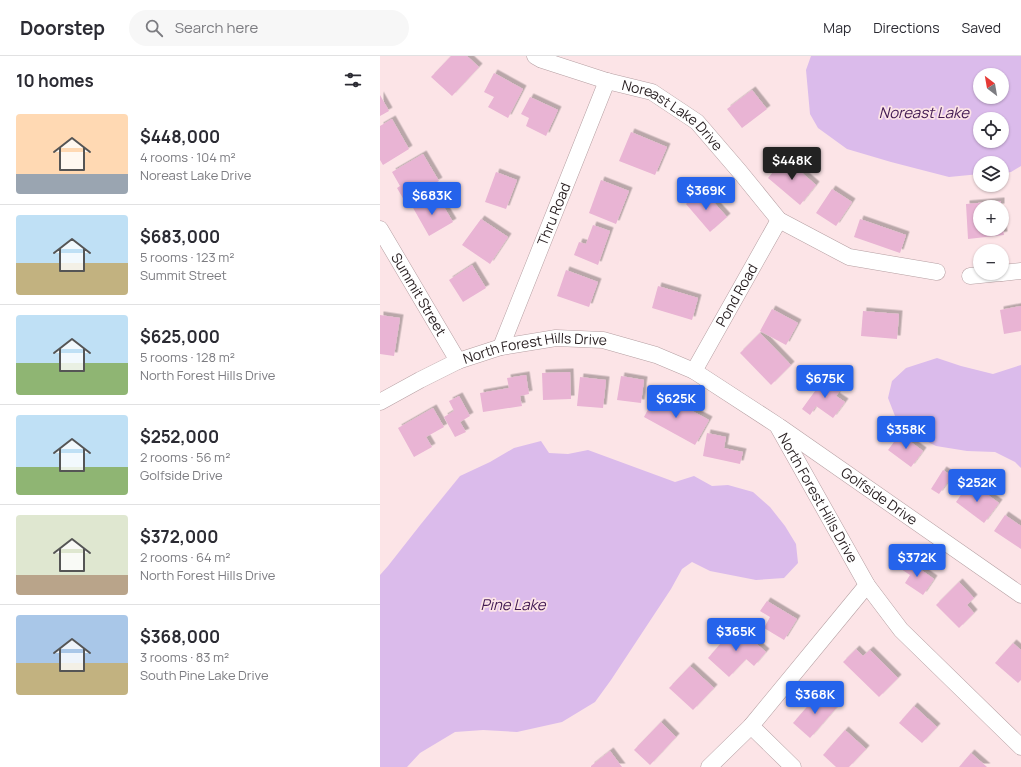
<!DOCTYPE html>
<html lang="en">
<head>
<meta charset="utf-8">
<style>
  :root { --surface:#fff; --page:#f7f7f7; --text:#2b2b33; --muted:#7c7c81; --line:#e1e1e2; --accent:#2563eb }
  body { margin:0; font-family:Manrope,sans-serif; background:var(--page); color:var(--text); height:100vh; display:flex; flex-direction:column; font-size:15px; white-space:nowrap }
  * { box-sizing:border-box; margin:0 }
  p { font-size:13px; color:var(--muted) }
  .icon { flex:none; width:22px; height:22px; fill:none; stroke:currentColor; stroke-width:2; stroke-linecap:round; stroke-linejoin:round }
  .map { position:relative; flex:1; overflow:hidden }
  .side { display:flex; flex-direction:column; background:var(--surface); width:380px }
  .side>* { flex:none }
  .needle { width:26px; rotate:329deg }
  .buttons { position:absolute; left:593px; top:12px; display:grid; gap:8px }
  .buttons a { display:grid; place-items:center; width:36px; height:36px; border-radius:50%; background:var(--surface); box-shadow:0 1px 3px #0004; font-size:20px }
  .price { position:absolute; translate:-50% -34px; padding:0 9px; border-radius:4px; background:var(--accent); color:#fff; font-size:13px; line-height:26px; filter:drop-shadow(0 1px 2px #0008) }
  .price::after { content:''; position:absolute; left:50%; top:24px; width:12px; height:9px; margin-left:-6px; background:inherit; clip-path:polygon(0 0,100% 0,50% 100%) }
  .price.active { background:#222; color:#fff }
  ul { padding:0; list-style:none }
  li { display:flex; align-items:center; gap:12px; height:100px; padding:0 16px }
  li+li { border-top:1px solid var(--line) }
  li span { display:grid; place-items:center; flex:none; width:112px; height:80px; border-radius:4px; color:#555 }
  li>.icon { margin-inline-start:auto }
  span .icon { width:48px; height:48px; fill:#fffc; stroke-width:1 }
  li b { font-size:17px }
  h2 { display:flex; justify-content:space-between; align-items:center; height:48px; padding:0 16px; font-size:17px }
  header { display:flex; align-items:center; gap:24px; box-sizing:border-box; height:56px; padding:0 20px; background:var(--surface); border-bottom:1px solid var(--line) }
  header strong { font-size:19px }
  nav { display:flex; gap:22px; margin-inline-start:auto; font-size:14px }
  .search { width:280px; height:36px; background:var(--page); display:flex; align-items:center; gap:10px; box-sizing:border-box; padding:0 14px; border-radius:22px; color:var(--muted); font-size:15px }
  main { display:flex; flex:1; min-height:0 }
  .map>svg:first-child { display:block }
  .water { fill:#dbbbeb; fill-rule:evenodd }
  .building { fill:#e9b4d4; filter:url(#shadow) }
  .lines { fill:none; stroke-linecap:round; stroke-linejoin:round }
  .street-casing { stroke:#b59fa2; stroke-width:17 }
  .street { stroke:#fff; stroke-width:16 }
  .labels { text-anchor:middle; stroke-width:3.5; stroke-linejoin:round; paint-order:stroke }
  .street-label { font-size:14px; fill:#271e20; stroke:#fce4e7 }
  .water-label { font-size:15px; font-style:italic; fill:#431b53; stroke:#fce4e7 }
</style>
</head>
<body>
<header>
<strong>Doorstep</strong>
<div class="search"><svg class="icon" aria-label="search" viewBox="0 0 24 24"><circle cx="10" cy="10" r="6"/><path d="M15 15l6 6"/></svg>Search here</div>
<nav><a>Map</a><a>Directions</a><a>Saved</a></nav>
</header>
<main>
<section class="side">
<h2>10 homes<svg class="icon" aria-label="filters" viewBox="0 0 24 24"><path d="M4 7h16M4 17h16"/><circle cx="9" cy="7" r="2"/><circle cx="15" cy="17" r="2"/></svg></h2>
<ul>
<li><span style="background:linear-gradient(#ffd9b3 75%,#9aa5b1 0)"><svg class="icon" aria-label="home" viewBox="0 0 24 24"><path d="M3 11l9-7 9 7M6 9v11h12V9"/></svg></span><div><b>$448,000</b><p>4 rooms · 104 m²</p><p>Noreast Lake Drive</p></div></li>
<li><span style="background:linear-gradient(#bfe0f5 60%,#c2b280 0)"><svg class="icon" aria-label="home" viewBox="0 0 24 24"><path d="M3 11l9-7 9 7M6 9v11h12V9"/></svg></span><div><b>$683,000</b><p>5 rooms · 123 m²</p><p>Summit Street</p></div></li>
<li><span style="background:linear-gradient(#bfe0f5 60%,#8fb573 0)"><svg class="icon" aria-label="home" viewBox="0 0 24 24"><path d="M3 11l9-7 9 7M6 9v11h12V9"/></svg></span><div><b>$625,000</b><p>5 rooms · 128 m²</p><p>North Forest Hills Drive</p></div></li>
<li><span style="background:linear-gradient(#bfe0f5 65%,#8fb573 0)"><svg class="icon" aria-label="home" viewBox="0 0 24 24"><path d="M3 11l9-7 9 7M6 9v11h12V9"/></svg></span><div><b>$252,000</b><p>2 rooms · 56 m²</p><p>Golfside Drive</p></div></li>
<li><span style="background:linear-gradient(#dfe7d0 75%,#b9a48a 0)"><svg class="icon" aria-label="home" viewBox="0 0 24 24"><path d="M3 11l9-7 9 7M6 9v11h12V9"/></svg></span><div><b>$372,000</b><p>2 rooms · 64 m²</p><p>North Forest Hills Drive</p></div></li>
<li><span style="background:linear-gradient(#a9c7e8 60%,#c2b280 0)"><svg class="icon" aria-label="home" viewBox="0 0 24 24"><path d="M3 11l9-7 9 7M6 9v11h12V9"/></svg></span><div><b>$368,000</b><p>3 rooms · 83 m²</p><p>South Pine Lake Drive</p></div></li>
</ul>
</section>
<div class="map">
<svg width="641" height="711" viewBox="0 0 641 711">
  <defs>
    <filter id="shadow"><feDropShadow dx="3.5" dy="-3.5" stdDeviation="0" flood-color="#0004"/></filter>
  </defs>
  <rect width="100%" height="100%" fill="#fce4e7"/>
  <g class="water">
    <path d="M431,0H641V110L631,116L622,117V107H600V118L569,121L511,106L467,93L438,72L430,58L426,14ZM600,19H622V41H600ZM600,63H622V85H600Z"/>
    <path d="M557,302L581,310L613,318L641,309V412L635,406L615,396L587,395L556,390L536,380L515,360L508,342L512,325L526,312Z"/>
    <path d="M161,385L169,397L188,398L208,394L295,426L314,420L332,430L348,429L373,436L390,451L405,470L416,488L418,507L404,522L376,524L330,515L312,506L302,513L291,533L231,624L215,646L182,666L137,676L103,674L75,676L40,697L27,711H0V519L8,510L41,468L80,420L110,406L134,392Z"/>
  </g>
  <g class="building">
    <path d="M71,0H87L99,11L72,40L51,21Z"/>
    <path d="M114,17L143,33L128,62L108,51L114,41L104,36Z"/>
    <path d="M372,34L387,53L362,72L347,53Z"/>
    <path d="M0,39L9,55L0,60Z"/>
    <path d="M150,41L178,54L166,80L146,70L149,62L141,58Z"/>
    <path d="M12,63L29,93L3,109L0,104V70Z"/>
    <path d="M251,76L287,91L275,119L239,105Z"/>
    <path d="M43,98L59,125L24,144L17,132L20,130L12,116Z"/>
    <path d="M405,102L436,129L420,149L388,122Z"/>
    <path d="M116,116L137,124L126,153L105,146Z"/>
    <path d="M221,124L249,135L236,168L209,157Z"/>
    <path d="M322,133L347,161L330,176L306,148Z"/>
    <path d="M452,133L472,146L456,170L436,157Z"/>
    <path d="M48,140L53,151L61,146L73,166L49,180L32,150Z"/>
    <path d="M621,145V151H600V173H623L624,179L588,183L586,148Z"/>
    <path d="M101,163L128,181L110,208L82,189Z"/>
    <path d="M480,163L526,179L520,197L474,181Z"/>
    <path d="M213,169L230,175L218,209L194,199L199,186L206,188Z"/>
    <path d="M92,209L106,232L83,246L69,224Z"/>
    <path d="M186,214L218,226L209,251L177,240Z"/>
    <path d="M278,230L318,242L312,264L272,252Z"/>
    <path d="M641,250V275L624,278L620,254Z"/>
    <path d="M392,253L418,267L406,289L380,275Z"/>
    <path d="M483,255L519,258L517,283L481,280Z"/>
    <path d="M0,259L20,262L14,300L0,298Z"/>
    <path d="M380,277L411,309L391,329L360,297Z"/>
    <path d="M190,316L191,343L163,344L162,317Z"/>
    <path d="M146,319L149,338L140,340L142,350L103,356L100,337L129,332L127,322Z"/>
    <path d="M241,320L264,324L261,347L237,344Z"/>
    <path d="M446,320L462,332L456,340L465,346L453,362L436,350L430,359L422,353Z"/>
    <path d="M200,321L226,324L223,352L197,350Z"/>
    <path d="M277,336L329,364L315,389L264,361Z"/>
    <path d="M79,340L90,360L80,366L86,376L75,381L64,361L74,355L69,345Z"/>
    <path d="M53,352L64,371L46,381L52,391L34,401L18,372Z"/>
    <path d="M327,377L346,381L344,392L363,396L360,408L323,400Z"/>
    <path d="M520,378L543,395L531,411L508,394Z"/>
    <path d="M563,414L572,420L559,438L551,433Z"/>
    <path d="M590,426L619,447L604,467L576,446Z"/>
    <path d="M625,459L641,470V493L614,475Z"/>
    <path d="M527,504L554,523L543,539L525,527L530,519L521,513Z"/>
    <path d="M579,526L594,542L587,549L594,557L579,572L556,549Z"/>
    <path d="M387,545L417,563L404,584L384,572L390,561L380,555Z"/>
    <path d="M356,570L386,596L374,610L366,603L349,621L328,602Z"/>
    <path d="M633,587L641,594V624L638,627L615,607Z"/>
    <path d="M476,593L483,600L490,594L518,622L499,641L463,606Z"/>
    <path d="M310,610L334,632L313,654L289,632Z"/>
    <path d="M440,636L457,651L430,682L413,667Z"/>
    <path d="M534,650L557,671L542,687L519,667Z"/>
    <path d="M281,666L296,681L270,709L254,694Z"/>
    <path d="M465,674L486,693L469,711H456L443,699Z"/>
    <path d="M230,695L242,711H211V710Z"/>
    <path d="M591,697L607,711H579Z"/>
  </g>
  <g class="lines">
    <defs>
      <g id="street">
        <path id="s1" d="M155,0L162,4L227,25L272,36L317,66L360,116L399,164L469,201L557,216"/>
        <path id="s2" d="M0,173L78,305"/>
        <path d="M622,217L641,215"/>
        <path d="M590,220L620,217"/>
        <path id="s3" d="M121,291L227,25"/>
        <path id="s4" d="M314,315L399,164"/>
        <path id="s5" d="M0,346L40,324L78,305L121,291L176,282L223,284L276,299L314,315L397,369L487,529L521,574L641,691"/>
        <path id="s6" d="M400,371L641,539"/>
        <path d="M371,670L413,711"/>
        <path d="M329,711L371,670L487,529"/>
      </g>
    </defs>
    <use href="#street" class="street-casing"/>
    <use href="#street" class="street"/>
  </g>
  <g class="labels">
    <g class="street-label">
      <text dy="5" stroke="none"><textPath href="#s1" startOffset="152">Noreast Lake Drive</textPath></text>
      <text dy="5" stroke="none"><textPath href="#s3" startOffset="143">Thru Road</textPath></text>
      <text dy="5" stroke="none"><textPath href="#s2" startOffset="76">Summit Street</textPath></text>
      <text dy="5" stroke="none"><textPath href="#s4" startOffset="87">Pond Road</textPath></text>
      <text dy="5" stroke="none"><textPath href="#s5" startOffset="167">North Forest Hills Drive</textPath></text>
      <text dy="5" stroke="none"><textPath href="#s6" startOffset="121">Golfside Drive</textPath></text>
      <text dy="5" stroke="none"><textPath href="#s5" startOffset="515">North Forest Hills Drive</textPath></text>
    </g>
    <g class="water-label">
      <text x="544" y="62">Noreast Lake</text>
      <text x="133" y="554">Pine Lake</text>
    </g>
  </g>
</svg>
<div class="buttons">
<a><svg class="needle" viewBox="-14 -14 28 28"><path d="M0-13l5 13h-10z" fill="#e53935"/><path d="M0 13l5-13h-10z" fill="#7c7c81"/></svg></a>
<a><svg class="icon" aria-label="locate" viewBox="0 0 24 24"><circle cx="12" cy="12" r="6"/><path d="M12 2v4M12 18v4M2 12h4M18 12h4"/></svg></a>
<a><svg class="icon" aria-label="layers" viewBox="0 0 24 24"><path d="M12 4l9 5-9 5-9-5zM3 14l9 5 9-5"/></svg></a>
<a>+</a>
<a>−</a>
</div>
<b class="price active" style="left:412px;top:125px">$448K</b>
<b class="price" style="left:326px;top:155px">$369K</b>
<b class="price" style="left:52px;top:160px">$683K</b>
<b class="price" style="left:445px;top:343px">$675K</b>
<b class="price" style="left:296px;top:363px">$625K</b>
<b class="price" style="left:526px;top:394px">$358K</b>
<b class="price" style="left:597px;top:447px">$252K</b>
<b class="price" style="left:537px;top:522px">$372K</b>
<b class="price" style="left:356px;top:596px">$365K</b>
<b class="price" style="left:435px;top:659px">$368K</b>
</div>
</main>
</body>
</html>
